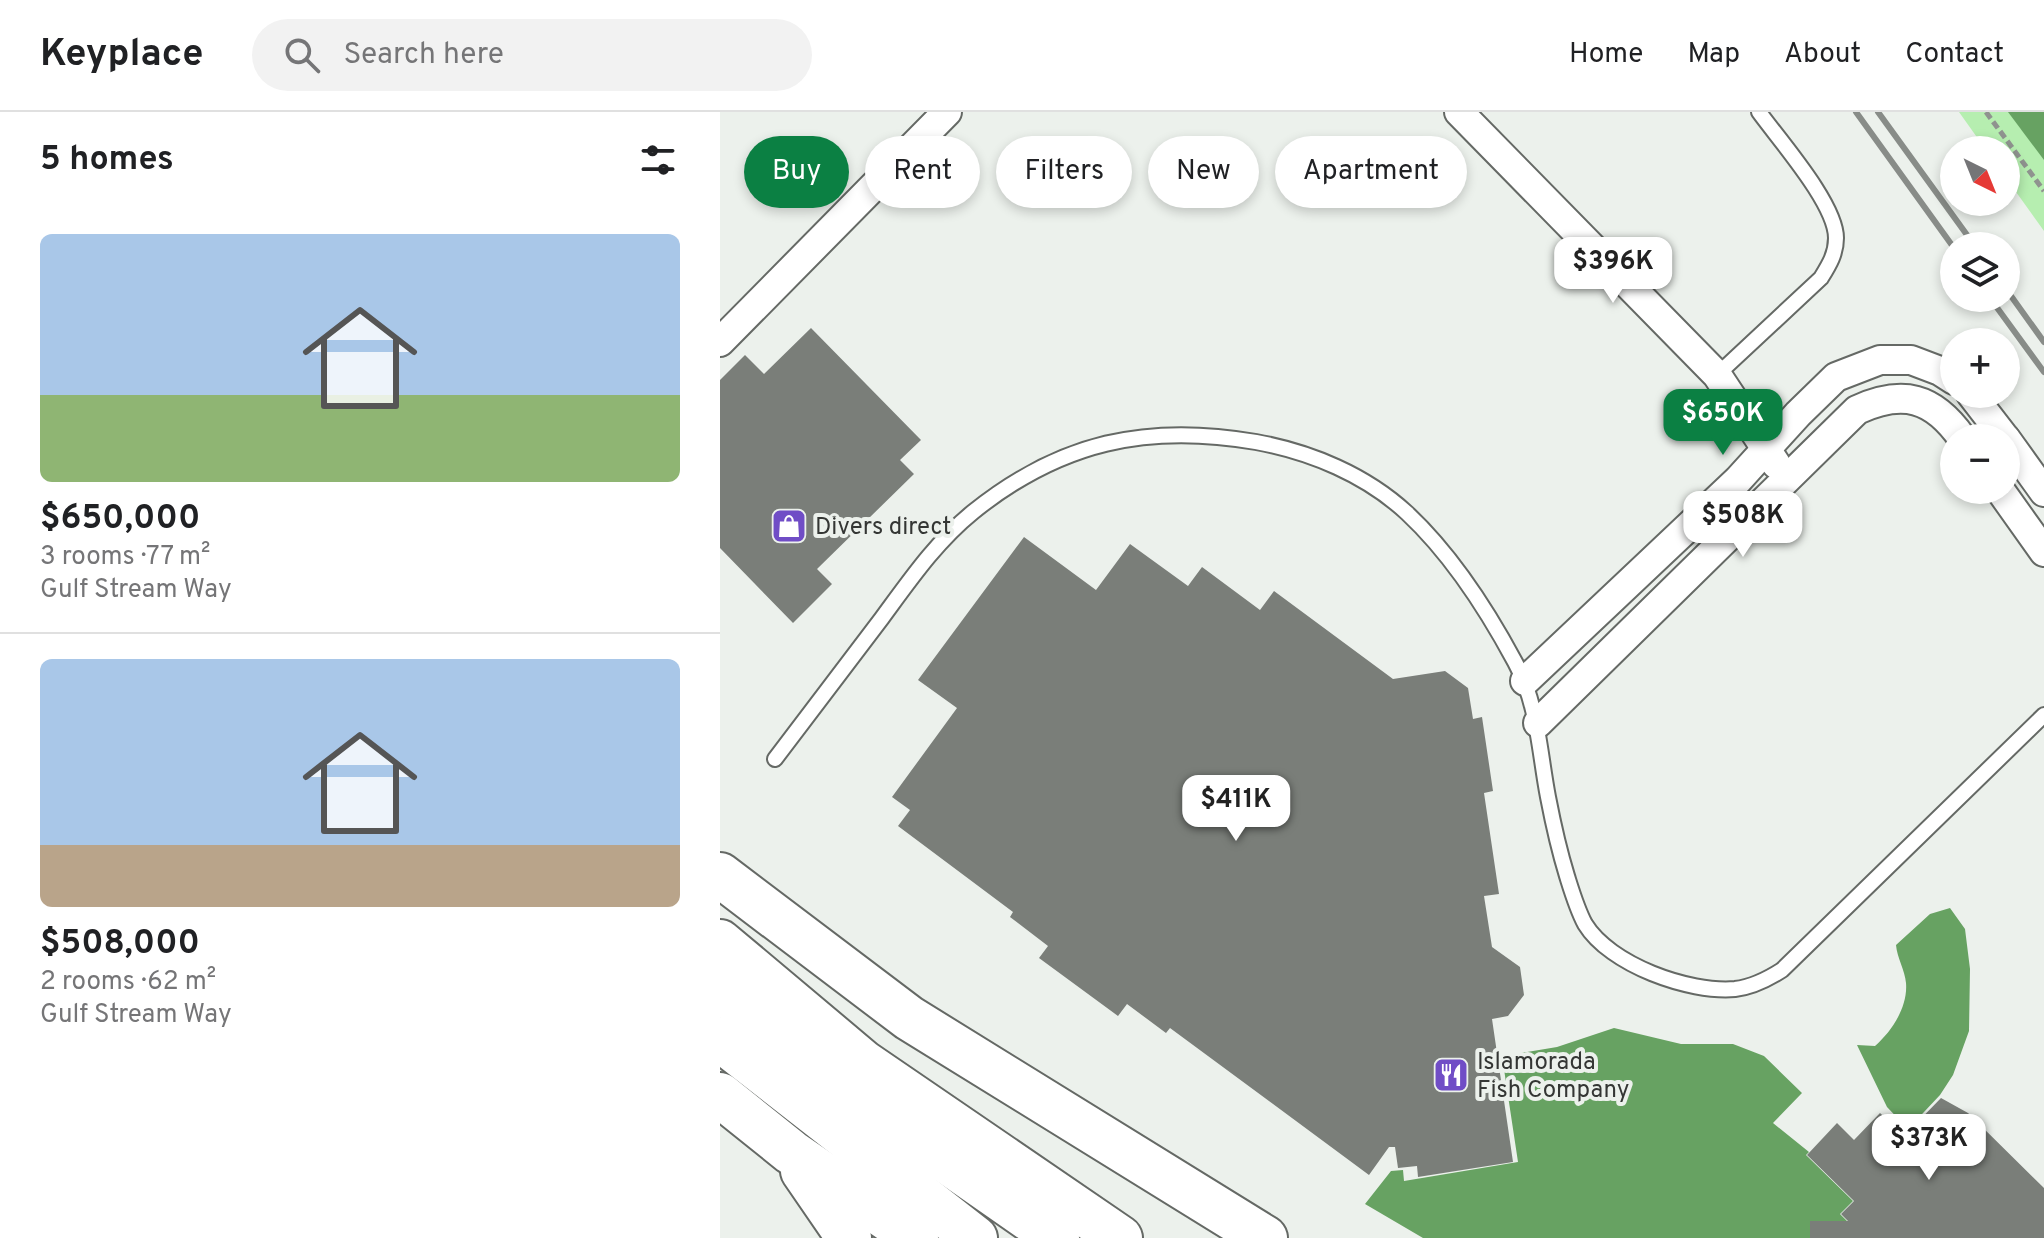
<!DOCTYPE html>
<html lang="en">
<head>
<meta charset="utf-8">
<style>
  :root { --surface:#fff; --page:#f2f2f2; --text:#202124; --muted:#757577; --line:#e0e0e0; --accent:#0b8043 }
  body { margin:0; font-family:Overpass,sans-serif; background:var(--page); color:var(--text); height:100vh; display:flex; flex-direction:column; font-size:30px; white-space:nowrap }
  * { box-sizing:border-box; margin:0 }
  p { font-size:26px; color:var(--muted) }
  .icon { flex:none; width:44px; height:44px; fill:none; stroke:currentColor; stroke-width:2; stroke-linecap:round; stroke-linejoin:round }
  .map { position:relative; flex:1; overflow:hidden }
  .drawer { display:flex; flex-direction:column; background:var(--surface); width:720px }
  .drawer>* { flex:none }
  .guide { position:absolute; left:24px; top:24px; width:760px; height:72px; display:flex; gap:16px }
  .needle { width:52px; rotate:137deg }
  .buttons { position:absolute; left:1220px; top:24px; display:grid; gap:16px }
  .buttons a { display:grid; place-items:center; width:80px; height:80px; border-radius:50%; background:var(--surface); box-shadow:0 4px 12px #0003; font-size:40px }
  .price { position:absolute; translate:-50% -68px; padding:0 18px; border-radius:16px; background:#fff; color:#222; font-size:26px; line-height:52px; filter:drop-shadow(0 2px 4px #0008) }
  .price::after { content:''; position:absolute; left:50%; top:48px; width:24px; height:18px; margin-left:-12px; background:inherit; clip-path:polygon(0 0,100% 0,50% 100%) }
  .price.active { background:var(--accent); color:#fff }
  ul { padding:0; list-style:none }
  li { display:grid; align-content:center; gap:16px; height:424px; padding:0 40px }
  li+li { border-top:2px solid var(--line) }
  li span { display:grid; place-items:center; height:248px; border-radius:12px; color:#555 }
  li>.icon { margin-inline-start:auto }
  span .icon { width:144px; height:144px; fill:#fffc; stroke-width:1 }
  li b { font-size:34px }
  h2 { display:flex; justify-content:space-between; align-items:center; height:96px; padding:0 40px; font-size:34px }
  .chip { padding:0 28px; border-radius:36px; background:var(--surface); box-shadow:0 4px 12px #0003; font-size:28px; line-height:72px }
  .chip.active { background:var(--accent); color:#fff }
  header { display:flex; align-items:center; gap:48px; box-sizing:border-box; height:112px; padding:0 40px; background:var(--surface); border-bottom:2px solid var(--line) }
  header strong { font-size:38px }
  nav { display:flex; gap:44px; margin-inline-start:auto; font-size:28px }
  .search { width:560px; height:72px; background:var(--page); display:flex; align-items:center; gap:20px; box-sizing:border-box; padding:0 28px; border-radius:44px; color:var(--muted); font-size:30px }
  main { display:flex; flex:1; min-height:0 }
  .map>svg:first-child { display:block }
  .green { fill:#b6eeb0 }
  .water { fill:#67a262 }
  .building { fill:#7a7e79 }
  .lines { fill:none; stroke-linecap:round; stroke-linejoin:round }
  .lane-casing { stroke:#656965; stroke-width:18 }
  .street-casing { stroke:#656965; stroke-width:32 }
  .highway-casing { stroke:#656965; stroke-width:48 }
  .path { stroke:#8f938f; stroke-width:5; stroke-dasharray:8 4; stroke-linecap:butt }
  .lane { stroke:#fff; stroke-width:14 }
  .street { stroke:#fff; stroke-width:28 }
  .highway { stroke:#fff; stroke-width:44 }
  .rail { stroke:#888c88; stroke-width:6 }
  .labels { text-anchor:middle; stroke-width:8; stroke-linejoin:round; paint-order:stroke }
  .poi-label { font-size:24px; fill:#343634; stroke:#ecf1ec; text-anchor:start }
</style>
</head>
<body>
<header>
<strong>Keyplace</strong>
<div class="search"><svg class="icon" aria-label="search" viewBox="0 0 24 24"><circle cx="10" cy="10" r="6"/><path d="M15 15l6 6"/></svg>Search here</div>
<nav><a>Home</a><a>Map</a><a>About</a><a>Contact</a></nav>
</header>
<main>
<section class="drawer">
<h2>5 homes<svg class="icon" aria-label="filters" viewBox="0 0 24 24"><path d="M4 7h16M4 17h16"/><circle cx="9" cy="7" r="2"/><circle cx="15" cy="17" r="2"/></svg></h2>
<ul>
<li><span style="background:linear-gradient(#a9c7e8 65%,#8fb573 0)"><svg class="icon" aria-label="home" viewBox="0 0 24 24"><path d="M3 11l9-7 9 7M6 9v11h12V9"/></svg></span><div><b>$650,000</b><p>3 rooms · 77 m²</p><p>Gulf Stream Way</p></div></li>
<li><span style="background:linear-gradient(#a9c7e8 75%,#b9a48a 0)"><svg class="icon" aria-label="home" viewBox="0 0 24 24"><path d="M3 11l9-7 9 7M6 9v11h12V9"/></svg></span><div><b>$508,000</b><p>2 rooms · 62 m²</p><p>Gulf Stream Way</p></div></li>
</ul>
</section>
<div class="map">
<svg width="1324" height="1126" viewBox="0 0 1324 1126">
  <rect width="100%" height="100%" fill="#ecf1ec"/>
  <path class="green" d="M1239,0H1324V119L1286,66V38H1266Z"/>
  <g class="water">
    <path d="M1288,0H1324V48Z"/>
    <path d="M1230,796L1245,817L1250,857L1249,919L1233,963L1220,983L1188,1017L1167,995L1137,933L1155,934C1172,919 1188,895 1186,871C1185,858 1177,846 1176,833L1210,802Z"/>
    <path d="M894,916L961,932H1013L1044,944L1082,981L1053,1011L1089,1040L1086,1043L1133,1089L1120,1102L1127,1109H1090V1126H703L645,1092L671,1059L683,1058L684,1069L798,1050L782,944L837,935Z"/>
  </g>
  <g class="building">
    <path d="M91,216L201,328L180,348L194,362L97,457L112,472L73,511L0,436V268L25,243L44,262Z"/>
    <path d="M304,425L376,478L410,432L468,474L482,455L540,498L554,479L673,567L725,559L748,576L753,607L762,605L773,679L764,681L779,782L764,784L772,835L800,855L804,883L788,904L772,907L793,1050L698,1065L697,1054L678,1056L675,1035H669L649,1063L450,916L446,921L407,892L398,904L319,846L328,834L290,805L293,800L178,714L190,698L172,685L237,596L198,568Z"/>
    <path d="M1221,986L1248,1001L1324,1076V1126H1090V1109H1128L1121,1102L1134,1089L1087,1043L1117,1011L1134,1028L1160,1001L1184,1024Z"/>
  </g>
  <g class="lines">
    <defs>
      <g id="lane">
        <path d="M997,263L1101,166C1109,153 1116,142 1116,126C1116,92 1060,29 1039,0"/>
        <path d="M55,647C91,600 126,553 162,506C190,468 216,430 253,400C340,330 427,311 536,330C591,340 646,363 687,401C732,443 766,496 795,550C818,592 819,638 828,685C833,711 839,738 847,764C852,780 857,797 865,812C890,853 969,881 1015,877C1033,875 1048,867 1062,858L1324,603"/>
      </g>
      <g id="street">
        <path d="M739,0L997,263L1056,352"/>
        <path d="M0,230L227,0"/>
        <path d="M1251,282L1285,326"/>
        <path d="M1286,327L1324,380"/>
        <path d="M1280,378L1324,440"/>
        <path d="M805,569L1018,368L1078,302L1116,265L1160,248H1191L1220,259L1234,268"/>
        <path d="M818,611L1137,298C1183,277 1213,285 1242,326"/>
      </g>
      <g id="highway">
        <path d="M0,763L189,906L545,1126"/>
        <path d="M0,830L144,951L400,1126"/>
        <path d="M0,877L123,977L337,1126"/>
        <path d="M0,927L255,1126"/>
        <path d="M0,983L71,1040L196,1126"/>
        <path d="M83,1059L129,1126"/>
      </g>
    </defs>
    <use href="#lane" class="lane-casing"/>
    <use href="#street" class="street-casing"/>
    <use href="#highway" class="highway-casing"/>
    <path class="path" d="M1266,0L1324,79"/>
    <use href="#lane" class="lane"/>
    <use href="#street" class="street"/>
    <use href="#highway" class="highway"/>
    <g class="rail">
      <path d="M1136,0L1234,136"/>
      <path d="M1158,0L1255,134"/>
      <path d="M1286,177L1324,230"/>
      <path d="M1270,186L1324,260"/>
    </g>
  </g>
  <defs>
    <symbol id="shop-square" viewBox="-11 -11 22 22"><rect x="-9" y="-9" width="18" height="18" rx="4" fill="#704dc6" stroke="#ecf1ec"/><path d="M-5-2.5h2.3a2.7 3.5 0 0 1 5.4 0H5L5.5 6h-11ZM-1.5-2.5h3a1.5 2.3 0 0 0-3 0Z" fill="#fff"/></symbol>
    <symbol id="restaurant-square" viewBox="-11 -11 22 22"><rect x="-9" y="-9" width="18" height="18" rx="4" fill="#704dc6" stroke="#ecf1ec"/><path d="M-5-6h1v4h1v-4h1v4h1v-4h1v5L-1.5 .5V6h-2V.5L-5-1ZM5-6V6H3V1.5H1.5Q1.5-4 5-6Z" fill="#fff"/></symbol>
  </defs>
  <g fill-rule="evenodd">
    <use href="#shop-square" x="49" y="394" width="40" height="40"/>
    <use href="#restaurant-square" x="711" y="943" width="40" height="40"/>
  </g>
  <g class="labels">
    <g class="poi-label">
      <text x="95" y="422">Divers direct</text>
      <text x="757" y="957">Islamorada<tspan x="757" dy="28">Fish Company</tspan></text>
    </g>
  </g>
</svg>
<div class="buttons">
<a><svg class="needle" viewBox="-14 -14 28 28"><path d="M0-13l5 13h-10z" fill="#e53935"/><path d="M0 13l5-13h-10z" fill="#757577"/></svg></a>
<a><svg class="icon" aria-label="layers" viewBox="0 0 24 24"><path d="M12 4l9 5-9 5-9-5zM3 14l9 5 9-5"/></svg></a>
<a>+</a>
<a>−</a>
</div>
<b class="price" style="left:893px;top:193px">$396K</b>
<b class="price active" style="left:1003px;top:345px">$650K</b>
<b class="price" style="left:1023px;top:447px">$508K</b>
<b class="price" style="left:516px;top:731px">$411K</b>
<b class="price" style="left:1209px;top:1070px">$373K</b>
<div class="guide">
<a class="chip active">Buy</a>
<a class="chip">Rent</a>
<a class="chip">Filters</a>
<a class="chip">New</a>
<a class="chip">Apartment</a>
</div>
</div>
</main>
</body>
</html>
